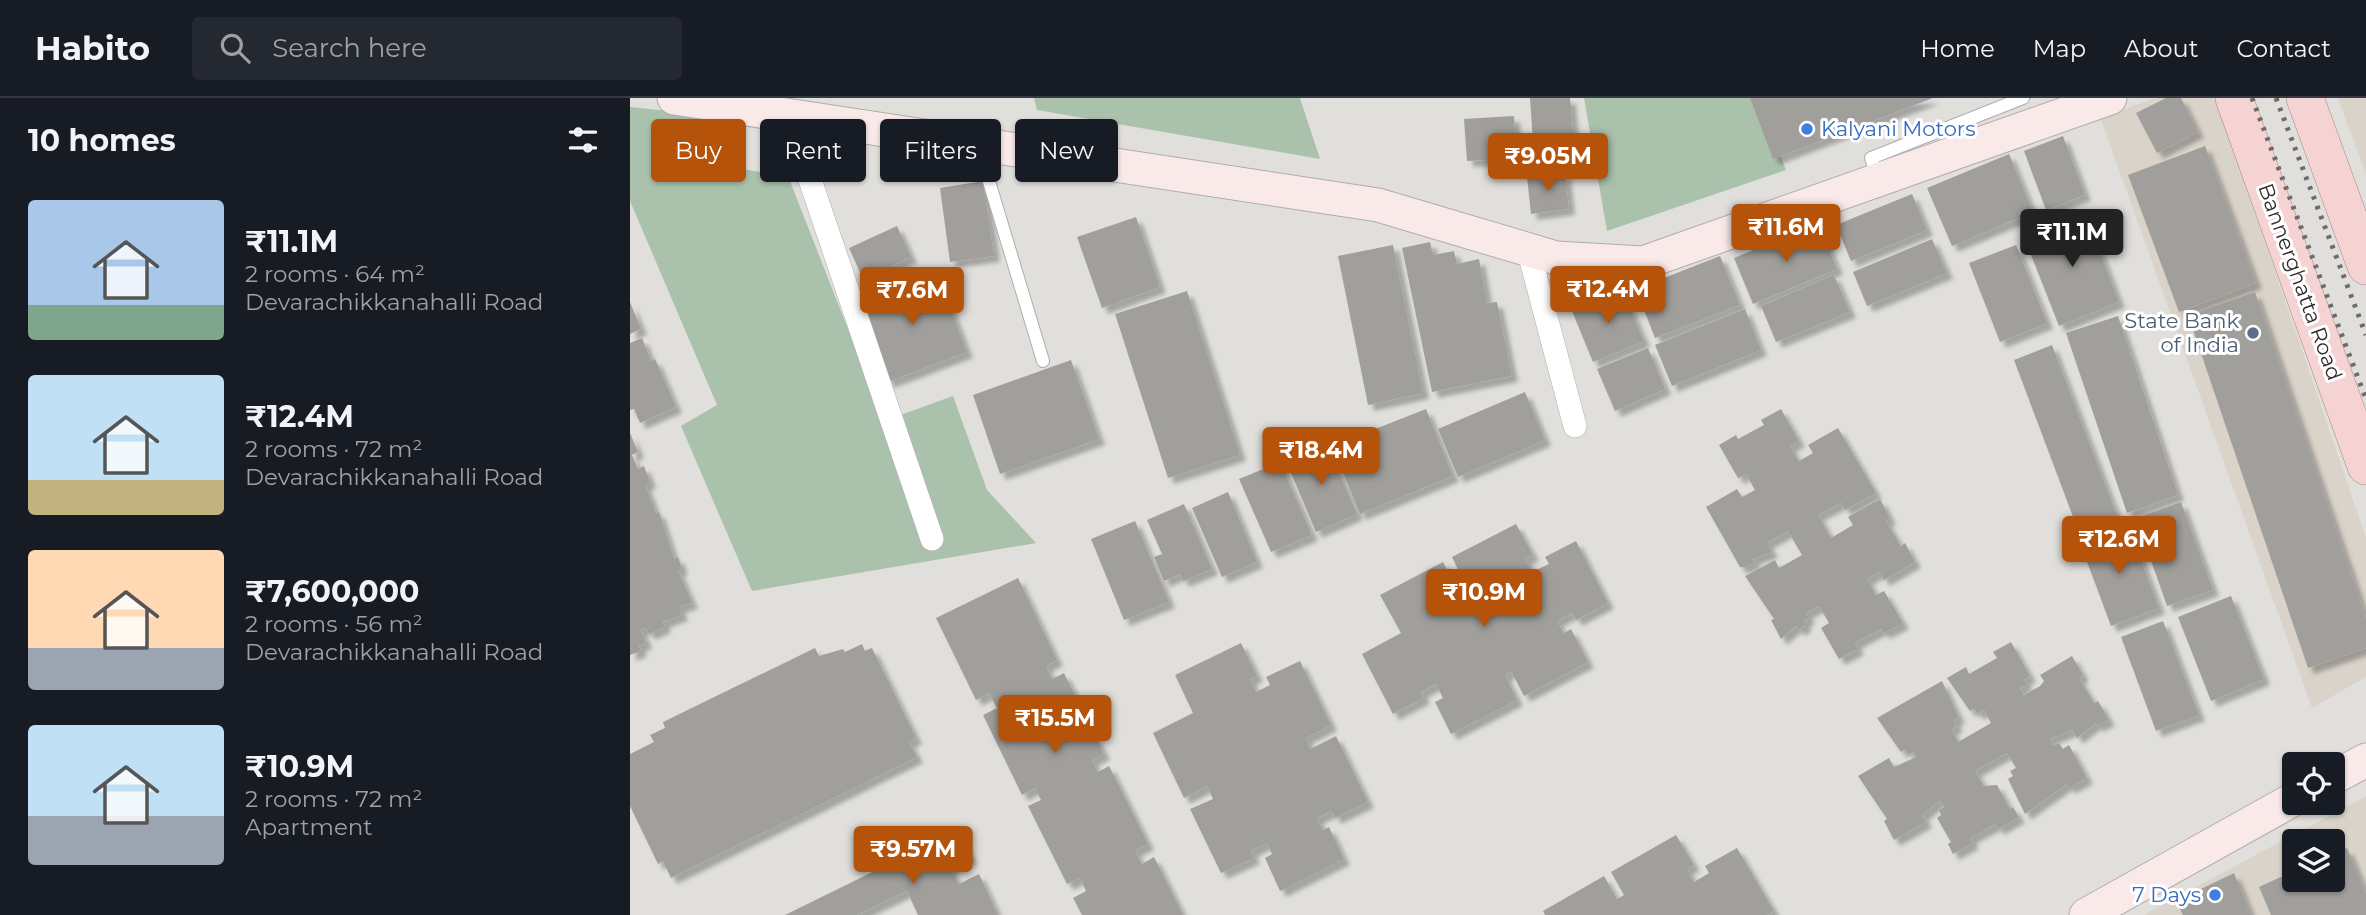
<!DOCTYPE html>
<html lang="en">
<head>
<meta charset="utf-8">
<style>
  :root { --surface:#171b24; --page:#242831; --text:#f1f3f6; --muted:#9ea1a6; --line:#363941; --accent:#b45309 }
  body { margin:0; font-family:Montserrat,sans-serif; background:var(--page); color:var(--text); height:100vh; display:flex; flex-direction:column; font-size:26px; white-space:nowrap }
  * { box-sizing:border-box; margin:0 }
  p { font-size:23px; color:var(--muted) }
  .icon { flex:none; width:38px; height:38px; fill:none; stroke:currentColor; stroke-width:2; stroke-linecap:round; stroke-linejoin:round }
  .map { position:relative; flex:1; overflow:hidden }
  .drawer { display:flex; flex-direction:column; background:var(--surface); width:630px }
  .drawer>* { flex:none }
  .banner { position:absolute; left:21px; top:21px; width:665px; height:63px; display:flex; gap:14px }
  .buttons { position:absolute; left:1652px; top:654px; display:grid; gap:14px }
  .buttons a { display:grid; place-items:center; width:63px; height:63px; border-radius:7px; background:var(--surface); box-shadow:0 2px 5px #0004; font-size:35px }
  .price { position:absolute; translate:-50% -60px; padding:0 16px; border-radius:7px; background:var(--accent); color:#fff; font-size:23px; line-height:46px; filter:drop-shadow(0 2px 4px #0008) }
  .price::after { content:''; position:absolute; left:50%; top:42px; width:21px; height:16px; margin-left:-10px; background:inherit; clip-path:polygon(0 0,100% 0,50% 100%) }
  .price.active { background:#222; color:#fff }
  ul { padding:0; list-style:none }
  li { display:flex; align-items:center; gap:21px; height:175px; padding:0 28px }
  li span { display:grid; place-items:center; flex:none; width:196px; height:140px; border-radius:7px; color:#555 }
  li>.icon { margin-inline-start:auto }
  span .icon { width:84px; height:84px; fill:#fffc; stroke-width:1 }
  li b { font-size:30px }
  h2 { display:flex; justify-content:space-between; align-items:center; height:84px; padding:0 28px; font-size:30px }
  .pill { padding:0 24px; border-radius:7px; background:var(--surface); box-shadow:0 2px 5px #0004; font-size:24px; line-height:63px }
  .pill.active { background:var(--accent); color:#fff }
  header { display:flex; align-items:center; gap:42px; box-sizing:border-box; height:98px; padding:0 35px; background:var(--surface); border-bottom:2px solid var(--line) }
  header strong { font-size:33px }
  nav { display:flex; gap:38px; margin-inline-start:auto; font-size:24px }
  .search { width:490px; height:63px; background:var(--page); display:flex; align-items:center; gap:18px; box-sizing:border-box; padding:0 24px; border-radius:7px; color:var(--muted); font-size:26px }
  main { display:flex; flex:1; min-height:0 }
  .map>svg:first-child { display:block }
  .built { fill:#d9d3ca; fill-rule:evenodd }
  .green { fill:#aac2ac }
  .building { fill:#a19f9c; filter:url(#shadow) }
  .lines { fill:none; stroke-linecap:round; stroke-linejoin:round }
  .lane-casing { stroke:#afadaa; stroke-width:14 }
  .street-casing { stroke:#afadaa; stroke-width:24 }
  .secondary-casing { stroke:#afadaa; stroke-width:35 }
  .primary-casing { stroke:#ac8685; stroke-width:38 }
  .lane { stroke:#fff; stroke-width:12 }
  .street { stroke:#fff; stroke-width:23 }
  .secondary { stroke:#fae9e9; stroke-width:33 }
  .primary { stroke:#f6d3d3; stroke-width:37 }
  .rail { stroke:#6d6c6a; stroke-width:5; stroke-dasharray:3.5 7; stroke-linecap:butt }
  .shop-dot { fill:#3f7fe0; stroke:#fff; stroke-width:2.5 }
  .service-dot { fill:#5c6f8a; stroke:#fff; stroke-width:2.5 }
  .labels { text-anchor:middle; stroke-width:6; stroke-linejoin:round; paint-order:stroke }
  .shop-label { font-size:21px; fill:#366cbe; stroke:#fff; text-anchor:start }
  .street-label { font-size:21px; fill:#2d2c2b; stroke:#fff }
  .service-label { font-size:21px; fill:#4e5e75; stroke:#fff; text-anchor:end }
</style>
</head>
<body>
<header>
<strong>Habito</strong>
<div class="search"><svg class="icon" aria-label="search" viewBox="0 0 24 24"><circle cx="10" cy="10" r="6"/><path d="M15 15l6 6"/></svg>Search here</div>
<nav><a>Home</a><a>Map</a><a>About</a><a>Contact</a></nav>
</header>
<main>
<section class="drawer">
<h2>10 homes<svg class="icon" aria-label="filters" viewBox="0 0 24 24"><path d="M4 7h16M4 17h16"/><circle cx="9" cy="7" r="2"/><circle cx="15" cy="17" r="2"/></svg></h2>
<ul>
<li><span style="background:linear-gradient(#a9c7e8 75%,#7fa58c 0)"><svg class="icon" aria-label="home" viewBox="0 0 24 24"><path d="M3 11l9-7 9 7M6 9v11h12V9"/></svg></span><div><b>₹11.1M</b><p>2 rooms · 64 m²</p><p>Devarachikkanahalli Road</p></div></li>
<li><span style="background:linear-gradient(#bfe0f5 75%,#c2b280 0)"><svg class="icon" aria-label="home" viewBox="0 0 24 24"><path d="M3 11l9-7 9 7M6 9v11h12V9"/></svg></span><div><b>₹12.4M</b><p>2 rooms · 72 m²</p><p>Devarachikkanahalli Road</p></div></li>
<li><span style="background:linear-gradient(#ffd9b3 70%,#9aa5b1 0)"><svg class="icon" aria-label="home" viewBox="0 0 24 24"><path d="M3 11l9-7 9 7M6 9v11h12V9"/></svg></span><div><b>₹7,600,000</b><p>2 rooms · 56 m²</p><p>Devarachikkanahalli Road</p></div></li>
<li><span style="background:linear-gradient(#bfe0f5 65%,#9aa5b1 0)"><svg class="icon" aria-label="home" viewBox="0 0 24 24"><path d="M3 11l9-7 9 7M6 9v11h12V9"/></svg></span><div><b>₹10.9M</b><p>2 rooms · 72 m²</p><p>Apartment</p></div></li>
</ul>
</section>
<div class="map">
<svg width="1736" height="817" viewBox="0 0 1736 817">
  <defs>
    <filter id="shadow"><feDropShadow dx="6" dy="6" stdDeviation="2" flood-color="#0004"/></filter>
  </defs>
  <rect width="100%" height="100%" fill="#e0dfdc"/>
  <g class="built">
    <path d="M1527,0H1586L1736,440V579L1682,610L1470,19Z"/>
    <path d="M1708,0H1736V76Z"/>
    <path d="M1736,698V817H1514ZM1664,744H1703V782H1664Z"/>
  </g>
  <g class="green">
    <path d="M404,0H670L690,61L407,12Z"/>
    <path d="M954,0H1128L1156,72L977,133Z"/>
    <path d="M0,9L68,16L76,66L158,78L254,323L323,298L357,392L406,445L122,493L51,328L87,307L0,103Z"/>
  </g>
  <g class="building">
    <path d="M900,0H940L946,68L905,72Z"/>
    <path d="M1120,0H1303L1143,61Z"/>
    <path d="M1536,0H1551L1568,34L1527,55L1506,15Z"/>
    <path d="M884,18L887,60L837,63L834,21Z"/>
    <path d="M1433,38L1455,97L1416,112L1394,53Z"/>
    <path d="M1575,48L1626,185L1549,214L1498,77Z"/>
    <path d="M1379,56L1403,114L1322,148L1297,90Z"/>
    <path d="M935,75L939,111L901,116L897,79Z"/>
    <path d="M353,83L364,158L320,164L310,90Z"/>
    <path d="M1282,96L1297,132L1221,163L1206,127Z"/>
    <path d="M1455,115L1489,204L1429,228L1394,139Z"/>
    <path d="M506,119L530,189L472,210L447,139Z"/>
    <path d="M1188,125L1207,171L1123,206L1104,160Z"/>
    <path d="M267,128L281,159L233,181L219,150Z"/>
    <path d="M1302,141L1317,175L1237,208L1223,174Z"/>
    <path d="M800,144L803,157L824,153L827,166L849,161L857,205L867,204L882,278L802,294L772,150Z"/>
    <path d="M763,147L793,295L738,307L708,158Z"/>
    <path d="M1386,147L1417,225L1370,244L1339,165Z"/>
    <path d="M1090,158L1110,207L1025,240L1006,191Z"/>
    <path d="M306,173L337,254L258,284L227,204Z"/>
    <path d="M1204,177L1220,214L1146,244L1131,208Z"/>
    <path d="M992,192L1014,243L963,264L942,213Z"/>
    <path d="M557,193L610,357L538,380L485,216Z"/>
    <path d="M1625,194L1736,520V550L1678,570L1558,217Z"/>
    <path d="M0,204L11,231L0,236Z"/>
    <path d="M1115,211L1131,252L1042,288L1025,247Z"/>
    <path d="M1488,218L1548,397L1497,415L1436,235Z"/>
    <path d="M12,240L21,263L25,261L46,309L10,325L4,311L0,312V245Z"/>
    <path d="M1422,247L1487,418L1448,432L1384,262Z"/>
    <path d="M1018,250L1035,291L985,313L967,271Z"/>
    <path d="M441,262L469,341L370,376L343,297Z"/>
    <path d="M895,294L915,342L828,379L808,331Z"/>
    <path d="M796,311L823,378L730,416L702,348Z"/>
    <path d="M1151,311L1169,343L1160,348L1169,363L1183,355L1178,347L1208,330L1246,395L1215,412L1211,405L1188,417L1201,440L1223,427L1218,419L1250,401L1260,420L1256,423L1271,448L1275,445L1285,464L1254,482L1249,474L1237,481L1246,497L1254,493L1273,525L1254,535L1251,531L1225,545L1228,551L1209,561L1191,530L1199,525L1189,508L1176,515L1179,520L1174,523L1176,527L1169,532L1166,528L1151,541L1141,522L1144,521L1115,478L1145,462L1149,470L1172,457L1158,433L1137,445L1142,454L1123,461L1125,464L1115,469H1110L1076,409L1107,391L1112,399L1125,392L1116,376L1108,380L1089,347L1106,337L1108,341L1134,327L1131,322Z"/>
    <path d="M0,335L8,354L2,357L8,371L14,368L20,384L15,387L26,415L29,414L44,461L48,459L52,471L48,472L62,505L49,509L52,517L33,524L35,529L19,536L16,530L11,532L16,545L9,548L11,553L0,557Z"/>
    <path d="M696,344L727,416L686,434L655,361Z"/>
    <path d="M650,364L682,437L641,454L609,381Z"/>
    <path d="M598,394L627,464L592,479L562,410Z"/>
    <path d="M1551,404L1583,492L1537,508L1506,420Z"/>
    <path d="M554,406L582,471L553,483L550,476L534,483L524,459L532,456L517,422Z"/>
    <path d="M505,423L539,504L494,522L461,441Z"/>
    <path d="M886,426L903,457L895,461L902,474L919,466L915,459L946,443L978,505L946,522L942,515L927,523L934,535L941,531L958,564L894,598L881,573L875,577L887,602L821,636L805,604L813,600L806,586L791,594L794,600L763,616L732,556L771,535L750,497L813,464L826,489L834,484L822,459Z"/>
    <path d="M1498,428L1529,510L1481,528L1450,445Z"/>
    <path d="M388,480L427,562L416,568L422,581L434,575L474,656L462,662L468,674L479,668L518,746L505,753L512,766L524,759L553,817H452L443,800L456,793L450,780L437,786L398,708L411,702L405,690L392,697L353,617L367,610L359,595L346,602L306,520Z"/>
    <path d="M1601,498L1634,581L1581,603L1548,519Z"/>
    <path d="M1533,523L1569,617L1526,633L1491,539Z"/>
    <path d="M1381,544L1400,578L1394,582L1397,587L1390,590L1394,597L1410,588L1414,583L1410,577L1442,558L1453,577L1449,580L1464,605L1468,603L1479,622L1467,628L1466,625L1447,640L1442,632L1420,641L1424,648L1429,645L1433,651L1439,647L1457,680L1439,690L1437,686L1395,716L1378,681L1383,678L1380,673L1386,670L1377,655L1345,673L1354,688L1367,687L1380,711L1383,709L1389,719L1368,731L1366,726L1340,740L1343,745L1323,756L1318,746L1321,744L1307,720L1311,717L1309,712L1314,709L1310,702L1292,717L1296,724L1264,742L1254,723L1257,721L1228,678L1259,660L1264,669L1286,659L1283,654L1279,657L1275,651L1271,654L1247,620L1312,583L1329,620L1324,622L1327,628L1321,631L1328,644L1361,625L1354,612L1348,616L1344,611L1340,613L1317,580L1336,569L1339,576L1367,560L1363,554Z"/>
    <path d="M611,545L627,578L620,581L626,594L640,587L636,579L670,563L701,627L676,640L680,651L706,638L738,704L705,720L702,713L687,720L693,732L699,729L714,761L650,793L635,760L642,756L637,745L621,753L624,760L591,775L560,711L583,701L577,688L554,700L523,635L563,615L545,577Z"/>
    <path d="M232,546L235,553L242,550L286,640L279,644L287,659L41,780L33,763L28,766L0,708V656L24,644L20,637L35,630L33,624L185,550L189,558L213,551L215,554Z"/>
    <path d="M328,732L341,760L320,770L329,786L349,776L368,817H288L277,793L227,817H155Z"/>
    <path d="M1046,737L1064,767L1057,771L1064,784L1079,775L1075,768L1107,750L1144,813L1137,817H915L913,813L974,778L987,801L994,797L981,774Z"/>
    <path d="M1717,750L1736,795V817H1641L1629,789L1664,773V782H1703V756Z"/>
    <path d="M1604,775L1621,817H1553L1546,803Z"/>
  </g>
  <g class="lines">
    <defs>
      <g id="lane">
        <path d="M349,50L413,263"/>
        <path d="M1248,80L1241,60L1393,0"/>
      </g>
      <g id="street">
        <path d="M158,17L302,441"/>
        <path d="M898,151L945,328"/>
      </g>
      <g id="secondary">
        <path d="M44,0L748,107L926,160L1013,165L1480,0"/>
        <path d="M1703,680L1736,662"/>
        <path d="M1456,817L1664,701"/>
      </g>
      <g id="primary">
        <path d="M1604,0L1736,368"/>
        <path d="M1675,0L1736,168"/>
      </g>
    </defs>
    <use href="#lane" class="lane-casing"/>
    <use href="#street" class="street-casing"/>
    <use href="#secondary" class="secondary-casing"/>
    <use href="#primary" class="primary-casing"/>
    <use href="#lane" class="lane"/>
    <use href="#street" class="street"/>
    <use href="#secondary" class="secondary"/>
    <use href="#primary" class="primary"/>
    <g class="rail">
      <path d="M1622,0L1736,301"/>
      <path d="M1646,0L1736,237"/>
    </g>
  </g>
  <g class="shop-dot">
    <circle cx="1177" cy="31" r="7"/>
    <circle cx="1585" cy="797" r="7"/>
  </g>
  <circle class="service-dot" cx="1623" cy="235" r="7"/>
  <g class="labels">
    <g class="shop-label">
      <text x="1191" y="38">Kalyani Motors</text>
      <text x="1571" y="804" text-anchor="end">7 Days</text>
    </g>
    <g class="street-label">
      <text transform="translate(1670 184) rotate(70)" y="7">Bannerghatta Road</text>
    </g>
    <g class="service-label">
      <text x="1609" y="230">State Bank<tspan x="1609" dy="24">of India</tspan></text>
    </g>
  </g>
</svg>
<div class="buttons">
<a><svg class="icon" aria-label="locate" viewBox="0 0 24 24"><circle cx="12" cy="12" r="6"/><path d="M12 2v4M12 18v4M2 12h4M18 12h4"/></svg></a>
<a><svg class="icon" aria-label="layers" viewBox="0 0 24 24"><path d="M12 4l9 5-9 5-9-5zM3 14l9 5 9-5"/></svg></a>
</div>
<b class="price" style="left:918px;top:95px">₹9.05M</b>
<b class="price" style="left:1156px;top:166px">₹11.6M</b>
<b class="price active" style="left:1442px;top:171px">₹11.1M</b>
<b class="price" style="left:978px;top:228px">₹12.4M</b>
<b class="price" style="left:282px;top:229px">₹7.6M</b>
<b class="price" style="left:691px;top:389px">₹18.4M</b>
<b class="price" style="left:1489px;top:478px">₹12.6M</b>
<b class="price" style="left:854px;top:531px">₹10.9M</b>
<b class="price" style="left:425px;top:657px">₹15.5M</b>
<b class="price" style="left:283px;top:788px">₹9.57M</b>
<div class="banner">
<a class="pill active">Buy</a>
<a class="pill">Rent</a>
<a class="pill">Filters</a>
<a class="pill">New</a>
</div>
</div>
</main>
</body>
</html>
